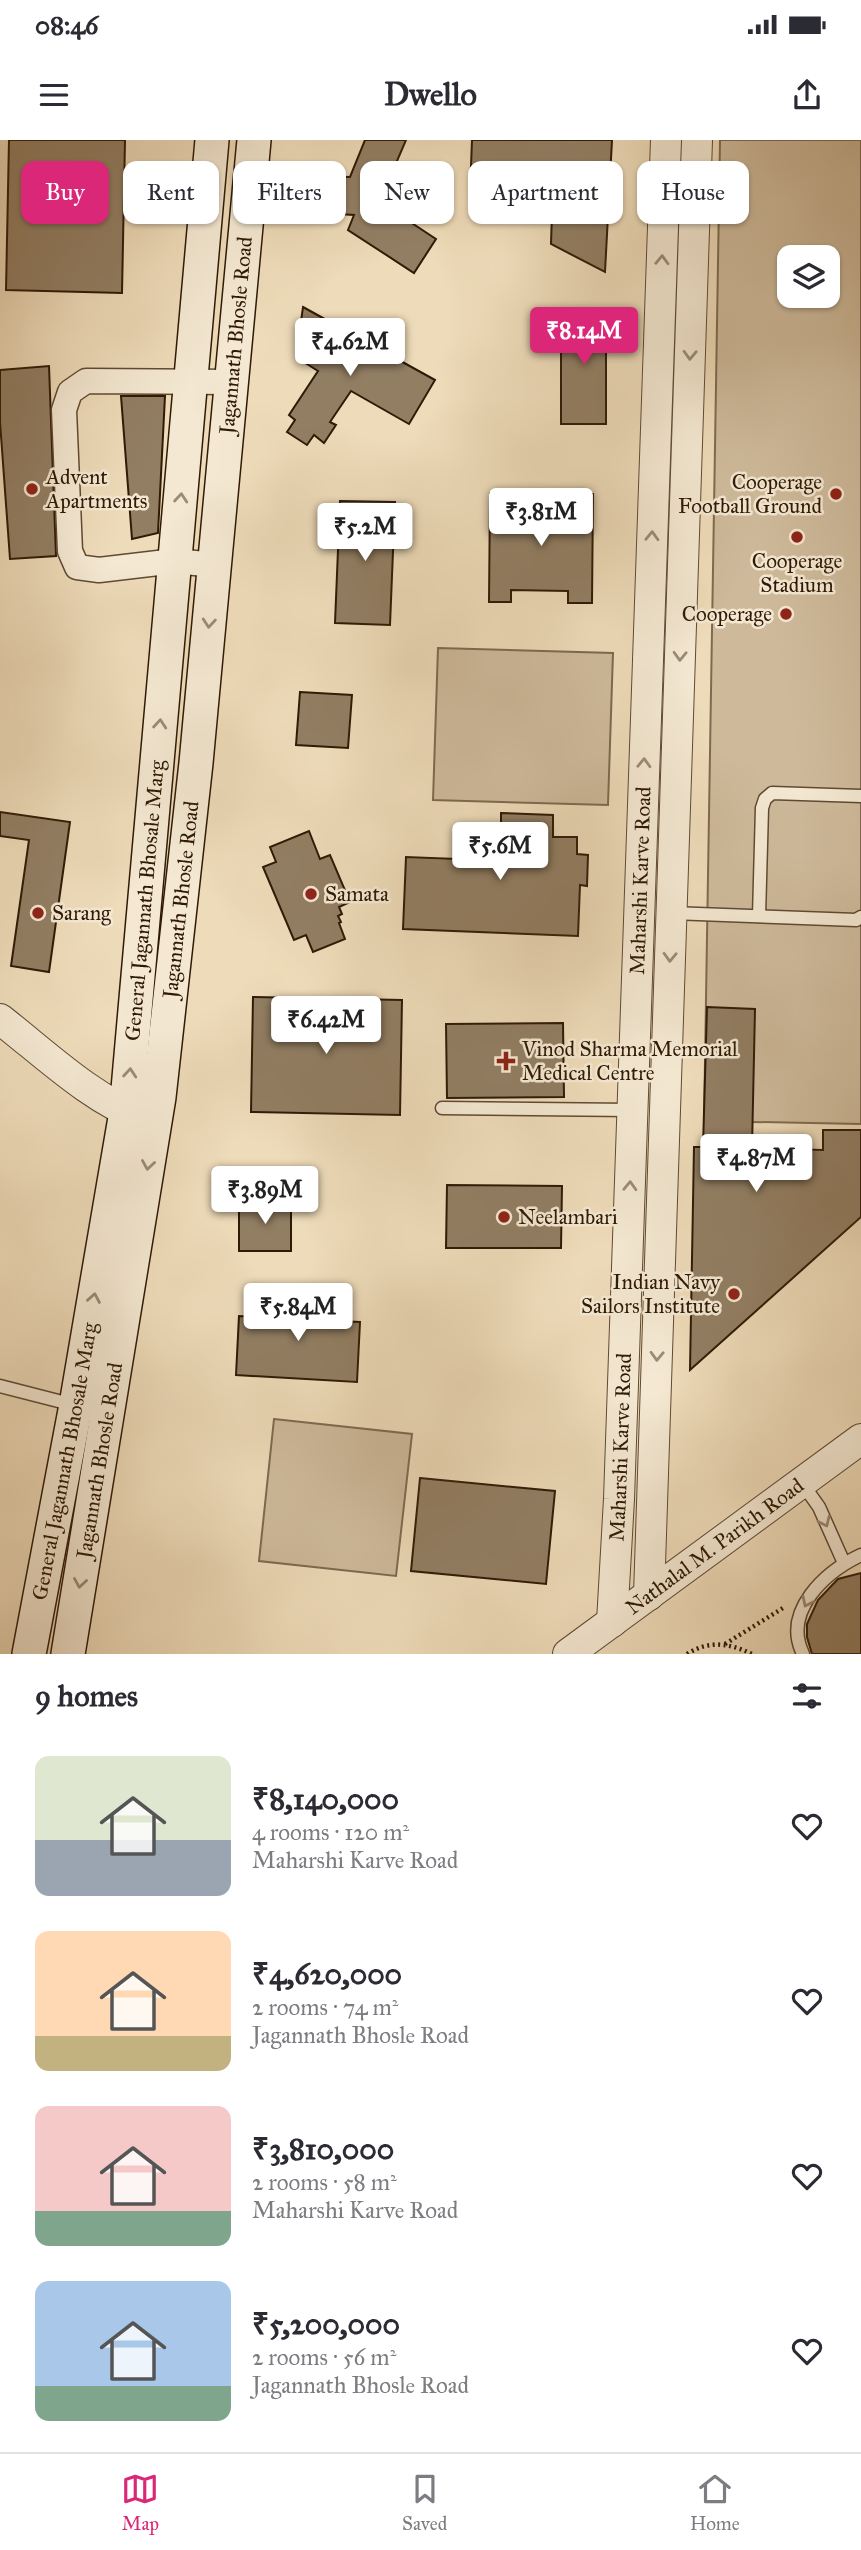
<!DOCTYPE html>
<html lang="en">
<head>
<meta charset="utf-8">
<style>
  :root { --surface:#fff; --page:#f2f2f3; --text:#2b2b33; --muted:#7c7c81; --line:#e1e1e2; --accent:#db2777 }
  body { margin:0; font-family:"IM FELL Great Primer",serif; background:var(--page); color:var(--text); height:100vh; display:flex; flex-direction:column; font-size:26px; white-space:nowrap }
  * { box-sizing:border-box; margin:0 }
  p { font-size:23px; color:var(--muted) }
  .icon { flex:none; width:38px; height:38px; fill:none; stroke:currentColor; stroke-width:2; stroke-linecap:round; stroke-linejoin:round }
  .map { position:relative; height:1514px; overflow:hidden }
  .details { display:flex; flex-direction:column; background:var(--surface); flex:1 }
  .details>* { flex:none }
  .hud { position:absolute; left:21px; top:21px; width:819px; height:63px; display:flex; gap:14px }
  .controls { position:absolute; left:777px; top:105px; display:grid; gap:14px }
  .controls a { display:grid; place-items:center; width:63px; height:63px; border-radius:14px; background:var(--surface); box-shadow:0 2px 5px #0004; font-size:35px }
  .price { position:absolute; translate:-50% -60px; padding:0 16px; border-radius:7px; background:#fff; color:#222; font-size:23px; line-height:46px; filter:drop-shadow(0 2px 4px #0008) }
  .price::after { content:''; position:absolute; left:50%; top:42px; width:21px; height:16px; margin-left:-10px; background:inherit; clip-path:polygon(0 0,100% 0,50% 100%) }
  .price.selected { background:var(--accent); color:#fff }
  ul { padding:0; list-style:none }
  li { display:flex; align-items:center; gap:21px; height:175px; padding:0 35px }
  li span { display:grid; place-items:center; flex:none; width:196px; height:140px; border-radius:14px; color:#555 }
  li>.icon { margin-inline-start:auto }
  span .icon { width:84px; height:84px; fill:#fffc; stroke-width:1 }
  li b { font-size:30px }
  h2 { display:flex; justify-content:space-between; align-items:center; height:84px; padding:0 35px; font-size:30px }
  .chip { padding:0 24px; border-radius:14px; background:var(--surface); box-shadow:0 2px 5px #0004; font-size:24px; line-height:63px }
  .chip.selected { background:var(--accent); color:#fff }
  .status { display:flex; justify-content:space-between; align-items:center; height:49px; padding:0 35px; background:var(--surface); direction:ltr }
  .status svg { height:19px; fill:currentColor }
  header { display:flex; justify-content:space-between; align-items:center; height:91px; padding:0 35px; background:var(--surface); font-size:32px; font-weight:700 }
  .menu { display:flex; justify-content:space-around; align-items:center; height:98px; border-top:2px solid var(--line); background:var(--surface); font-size:19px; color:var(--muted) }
  .menu a { display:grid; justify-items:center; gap:4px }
  .menu .selected { color:var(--accent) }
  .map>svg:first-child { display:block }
  .green { fill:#ceba9b; stroke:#7e6a50; stroke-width:2; fill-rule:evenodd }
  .building { fill:#927e63; stroke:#2f1a06; stroke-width:2 }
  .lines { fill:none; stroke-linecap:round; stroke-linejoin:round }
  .service-casing { stroke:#5f4a33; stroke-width:15 }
  .minor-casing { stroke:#5f4a33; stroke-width:27 }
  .tertiary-casing { stroke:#5f4a33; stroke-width:32 }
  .secondary-casing { stroke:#2f1a06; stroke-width:36 }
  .path { stroke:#2f1a06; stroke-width:4.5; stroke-dasharray:2 3.5; stroke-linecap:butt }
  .service { stroke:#f4e8d2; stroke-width:12 }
  .minor { stroke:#f4e8d2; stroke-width:24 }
  .tertiary { stroke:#f4e8d2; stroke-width:30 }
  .secondary { stroke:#f4e8d2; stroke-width:33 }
  .oneway { stroke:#9b8b76 }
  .poi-dot { fill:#8f2418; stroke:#f4e8d2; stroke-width:2.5 }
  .labels { text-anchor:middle; stroke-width:5; stroke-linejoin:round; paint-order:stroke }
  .street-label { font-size:21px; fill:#2f1a06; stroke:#f4e8d2 }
  .poi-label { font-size:21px; fill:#2f1a06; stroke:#f4e8d2; text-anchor:start }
</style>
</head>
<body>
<div class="status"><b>08:46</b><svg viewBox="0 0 49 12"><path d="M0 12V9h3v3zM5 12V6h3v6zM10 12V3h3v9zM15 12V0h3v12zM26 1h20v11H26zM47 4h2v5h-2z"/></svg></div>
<header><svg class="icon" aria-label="menu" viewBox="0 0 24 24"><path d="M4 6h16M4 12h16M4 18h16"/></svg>Dwello<svg class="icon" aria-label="share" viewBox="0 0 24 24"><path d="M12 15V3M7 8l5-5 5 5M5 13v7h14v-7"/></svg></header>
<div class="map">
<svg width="861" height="1514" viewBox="0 0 861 1514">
  <rect width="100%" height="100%" fill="#eedbb9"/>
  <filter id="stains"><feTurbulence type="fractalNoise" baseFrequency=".00286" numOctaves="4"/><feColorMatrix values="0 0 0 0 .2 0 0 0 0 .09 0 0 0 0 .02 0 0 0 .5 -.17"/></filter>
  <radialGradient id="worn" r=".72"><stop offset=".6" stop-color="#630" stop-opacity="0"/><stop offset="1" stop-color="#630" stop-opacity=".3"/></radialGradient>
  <g class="green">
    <path d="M720,0H861V984L704,981ZM789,117H828V156H789Z"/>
    <path d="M438,508L613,513L608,665L433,660Z"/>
    <path d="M274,1279L412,1294L396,1436L259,1421Z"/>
  </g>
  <g class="building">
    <path d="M9,0H125L122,153L6,150Z"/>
    <path d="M365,0H406L388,42L389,68L436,99L414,133L348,90L354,75L305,72L306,36L350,37Z"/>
    <path d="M472,0H612L605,132L551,104L552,72L501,71V53L470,52Z"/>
    <path d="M303,167L435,240L409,284L351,251L330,282L336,285L324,303L314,295L307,305L287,292L295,280L289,275L318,231L296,217Z"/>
    <rect x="561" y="170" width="45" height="114"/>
    <path d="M49,226L56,416L10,419L0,282V230Z"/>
    <path d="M121,256H165L158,393L132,399Z"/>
    <path d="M490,353H517L516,366H573V354H593L592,463H568V451L511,450V462H489Z"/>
    <path d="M340,361L395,362L390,485L335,483Z"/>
    <path d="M300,552L352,555L348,608L296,605Z"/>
    <path d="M0,672L70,682L49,832L11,826L29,700L0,696Z"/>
    <path d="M501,673L553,675V697H577V714L588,715L587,746L580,745L578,796L403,789L406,717L457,719L455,695L460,688L501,686Z"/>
    <path d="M309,691L320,719L330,715L350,762L339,767L342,774L338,776L341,782L339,783L345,799L313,812L306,795L294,800L263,727L276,722L270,707Z"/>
    <path d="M253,857L402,860L400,975L251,972Z"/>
    <path d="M707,867L755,869L752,1008L823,1010V990H861V1077L690,1230L694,1007H703Z"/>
    <path d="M563,883L564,957L447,958L446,884Z"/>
    <path d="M447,1045L562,1046L561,1108H446Z"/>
    <rect x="239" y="1061" width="52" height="50"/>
    <path d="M278,1148L316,1150L315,1180L360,1182L357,1242L236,1235L239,1176L276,1178Z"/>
    <path d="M420,1338L555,1351L546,1444L411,1431Z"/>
    <path d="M861,1433V1514H812L807,1497V1484L818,1460L838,1439Z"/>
  </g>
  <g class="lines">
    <defs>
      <g id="service">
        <path d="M672,773L856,780L861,777"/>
        <path d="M759,776L762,668L765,659L772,653L861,656"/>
        <path d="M442,968L632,970"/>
        <path d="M0,1246L74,1265"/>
        <path d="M802,1343L819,1367L844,1423"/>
        <path d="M803,1514C782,1471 825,1432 861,1415"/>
      </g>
      <path id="minor" d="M215,425L175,421L99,430L77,427L70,411L64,270L70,252L86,241L232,242"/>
      <g id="tertiary">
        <path d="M0,879C45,914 91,959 145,979"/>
        <path d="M649,1455L697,0"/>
        <path id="s1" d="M612,1482L619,1359L666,0"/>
        <path id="s2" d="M568,1514L861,1299"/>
      </g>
      <g id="secondary">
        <path id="s3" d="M29,1514L76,1265L126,972L212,0"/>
        <path id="s4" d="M68,1514L159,957L196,623L254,0"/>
      </g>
    </defs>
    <use href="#service" class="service-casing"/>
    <use href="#minor" class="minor-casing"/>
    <use href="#tertiary" class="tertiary-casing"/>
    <use href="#secondary" class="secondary-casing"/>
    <g class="path">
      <path d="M725,1504L783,1468"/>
      <path d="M687,1514C709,1500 729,1503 752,1514"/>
    </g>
    <use href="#service" class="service"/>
    <use href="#minor" class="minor"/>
    <use href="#tertiary" class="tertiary"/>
    <use href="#secondary" class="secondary"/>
  </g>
  <defs><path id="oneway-chevron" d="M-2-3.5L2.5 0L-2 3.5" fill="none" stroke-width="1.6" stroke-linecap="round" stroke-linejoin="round" transform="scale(1.75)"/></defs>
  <g class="oneway">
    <use href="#oneway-chevron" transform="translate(662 120) rotate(-88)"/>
    <use href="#oneway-chevron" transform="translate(690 215) rotate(92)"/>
    <use href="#oneway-chevron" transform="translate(181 358) rotate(-85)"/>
    <use href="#oneway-chevron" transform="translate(652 396) rotate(-88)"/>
    <use href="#oneway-chevron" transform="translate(209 483) rotate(95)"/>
    <use href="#oneway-chevron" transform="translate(680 516) rotate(92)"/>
    <use href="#oneway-chevron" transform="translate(160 584) rotate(-85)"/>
    <use href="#oneway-chevron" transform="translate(644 623) rotate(-88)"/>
    <use href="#oneway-chevron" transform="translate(670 817) rotate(92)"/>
    <use href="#oneway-chevron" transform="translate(130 933) rotate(-85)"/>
    <use href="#oneway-chevron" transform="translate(148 1025) rotate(99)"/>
    <use href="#oneway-chevron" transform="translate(630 1046) rotate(-88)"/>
    <use href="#oneway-chevron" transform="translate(94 1158) rotate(-80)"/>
    <use href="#oneway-chevron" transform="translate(657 1216) rotate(92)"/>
    <use href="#oneway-chevron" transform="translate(825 1382) rotate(65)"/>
    <use href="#oneway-chevron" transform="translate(80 1443) rotate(99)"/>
    <use href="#oneway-chevron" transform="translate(807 1462) rotate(116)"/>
  </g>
  <g class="poi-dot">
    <circle cx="32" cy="349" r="7"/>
    <circle cx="836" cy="354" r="7"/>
    <circle cx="797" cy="397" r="7"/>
    <circle cx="786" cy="474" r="7"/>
    <circle cx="311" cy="754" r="7"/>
    <circle cx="38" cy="773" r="7"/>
    <path d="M502.5 910.5h7v7h7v7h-7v7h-7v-7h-7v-7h7z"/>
    <circle cx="504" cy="1077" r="7"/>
    <circle cx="734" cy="1154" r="7"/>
  </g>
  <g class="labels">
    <g class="street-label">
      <text dy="7" stroke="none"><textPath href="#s4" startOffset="1330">Jagannath Bhosle Road</textPath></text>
      <text dy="7" stroke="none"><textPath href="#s1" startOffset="742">Maharshi Karve Road</textPath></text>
      <text dy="7" stroke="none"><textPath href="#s3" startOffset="763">General Jagannath Bhosale Marg</textPath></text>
      <text dy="7" stroke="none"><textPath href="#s4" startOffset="763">Jagannath Bhosle Road</textPath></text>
      <text dy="7" stroke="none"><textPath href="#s1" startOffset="175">Maharshi Karve Road</textPath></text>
      <text dy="7" stroke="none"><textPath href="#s3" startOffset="196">General Jagannath Bhosale Marg</textPath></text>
      <text dy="7" stroke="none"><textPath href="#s4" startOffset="196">Jagannath Bhosle Road</textPath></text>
      <text dy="7" stroke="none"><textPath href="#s2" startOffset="182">Nathalal M. Parikh Road</textPath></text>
    </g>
    <g class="poi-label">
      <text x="46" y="344">Advent<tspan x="46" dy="24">Apartments</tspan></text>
      <text x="822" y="349" text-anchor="end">Cooperage<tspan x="822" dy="24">Football Ground</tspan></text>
      <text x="797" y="428" text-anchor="middle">Cooperage<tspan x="797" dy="24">Stadium</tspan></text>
      <text x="772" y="481" text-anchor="end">Cooperage</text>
      <text x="325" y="761">Samata</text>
      <text x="52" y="780">Sarang</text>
      <text x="522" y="916">Vinod Sharma Memorial<tspan x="522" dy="24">Medical Centre</tspan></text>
      <text x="518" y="1084">Neelambari</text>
      <text x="720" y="1149" text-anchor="end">Indian Navy<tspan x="720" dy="24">Sailors Institute</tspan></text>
    </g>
  </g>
  <rect width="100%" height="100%" filter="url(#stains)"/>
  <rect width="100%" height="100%" fill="url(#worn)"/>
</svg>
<div class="controls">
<a><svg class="icon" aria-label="layers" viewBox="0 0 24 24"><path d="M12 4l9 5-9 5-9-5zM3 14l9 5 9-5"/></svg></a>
</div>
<b class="price selected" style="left:584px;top:227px">₹8.14M</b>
<b class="price" style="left:350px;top:238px">₹4.62M</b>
<b class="price" style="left:541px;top:408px">₹3.81M</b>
<b class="price" style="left:365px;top:423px">₹5.2M</b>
<b class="price" style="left:500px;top:742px">₹5.6M</b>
<b class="price" style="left:326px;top:916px">₹6.42M</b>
<b class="price" style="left:756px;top:1054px">₹4.87M</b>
<b class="price" style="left:265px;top:1086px">₹3.89M</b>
<b class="price" style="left:298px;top:1203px">₹5.84M</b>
<div class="hud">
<a class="chip selected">Buy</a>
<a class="chip">Rent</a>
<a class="chip">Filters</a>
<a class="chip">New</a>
<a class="chip">Apartment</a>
<a class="chip">House</a>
</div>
</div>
<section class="details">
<h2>9 homes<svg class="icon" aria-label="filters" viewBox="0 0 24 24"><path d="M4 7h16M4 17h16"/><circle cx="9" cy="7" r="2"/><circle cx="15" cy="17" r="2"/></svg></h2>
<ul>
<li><span style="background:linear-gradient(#dfe7d0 60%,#9aa5b1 0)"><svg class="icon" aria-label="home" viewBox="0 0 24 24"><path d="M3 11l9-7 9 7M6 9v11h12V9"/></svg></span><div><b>₹8,140,000</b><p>4 rooms · 120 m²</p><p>Maharshi Karve Road</p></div><svg class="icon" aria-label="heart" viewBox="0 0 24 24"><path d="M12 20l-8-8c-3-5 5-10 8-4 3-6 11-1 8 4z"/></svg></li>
<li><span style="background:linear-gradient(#ffd9b3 75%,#c2b280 0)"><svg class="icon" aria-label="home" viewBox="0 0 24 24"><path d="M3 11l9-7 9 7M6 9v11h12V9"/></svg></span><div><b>₹4,620,000</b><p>2 rooms · 74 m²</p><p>Jagannath Bhosle Road</p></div><svg class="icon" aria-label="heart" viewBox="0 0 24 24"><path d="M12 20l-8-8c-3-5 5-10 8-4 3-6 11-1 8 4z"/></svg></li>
<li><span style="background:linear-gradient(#f6c9c9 75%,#7fa58c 0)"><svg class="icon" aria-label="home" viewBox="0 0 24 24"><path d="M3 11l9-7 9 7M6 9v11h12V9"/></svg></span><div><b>₹3,810,000</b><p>2 rooms · 58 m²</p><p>Maharshi Karve Road</p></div><svg class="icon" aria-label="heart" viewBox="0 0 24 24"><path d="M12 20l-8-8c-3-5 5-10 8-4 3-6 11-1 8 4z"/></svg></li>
<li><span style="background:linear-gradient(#a9c7e8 75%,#7fa58c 0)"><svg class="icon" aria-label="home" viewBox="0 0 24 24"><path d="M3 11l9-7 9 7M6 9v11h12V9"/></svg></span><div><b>₹5,200,000</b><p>2 rooms · 56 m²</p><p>Jagannath Bhosle Road</p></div><svg class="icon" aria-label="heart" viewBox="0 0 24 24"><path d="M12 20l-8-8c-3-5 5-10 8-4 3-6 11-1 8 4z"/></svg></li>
</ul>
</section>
<nav class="menu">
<a class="selected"><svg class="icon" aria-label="map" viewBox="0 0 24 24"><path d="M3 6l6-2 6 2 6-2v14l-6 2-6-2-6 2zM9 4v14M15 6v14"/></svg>Map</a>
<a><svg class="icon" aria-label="saved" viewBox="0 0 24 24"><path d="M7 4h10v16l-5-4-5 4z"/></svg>Saved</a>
<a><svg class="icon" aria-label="home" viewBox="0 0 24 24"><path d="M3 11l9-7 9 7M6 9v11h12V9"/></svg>Home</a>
</nav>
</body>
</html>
